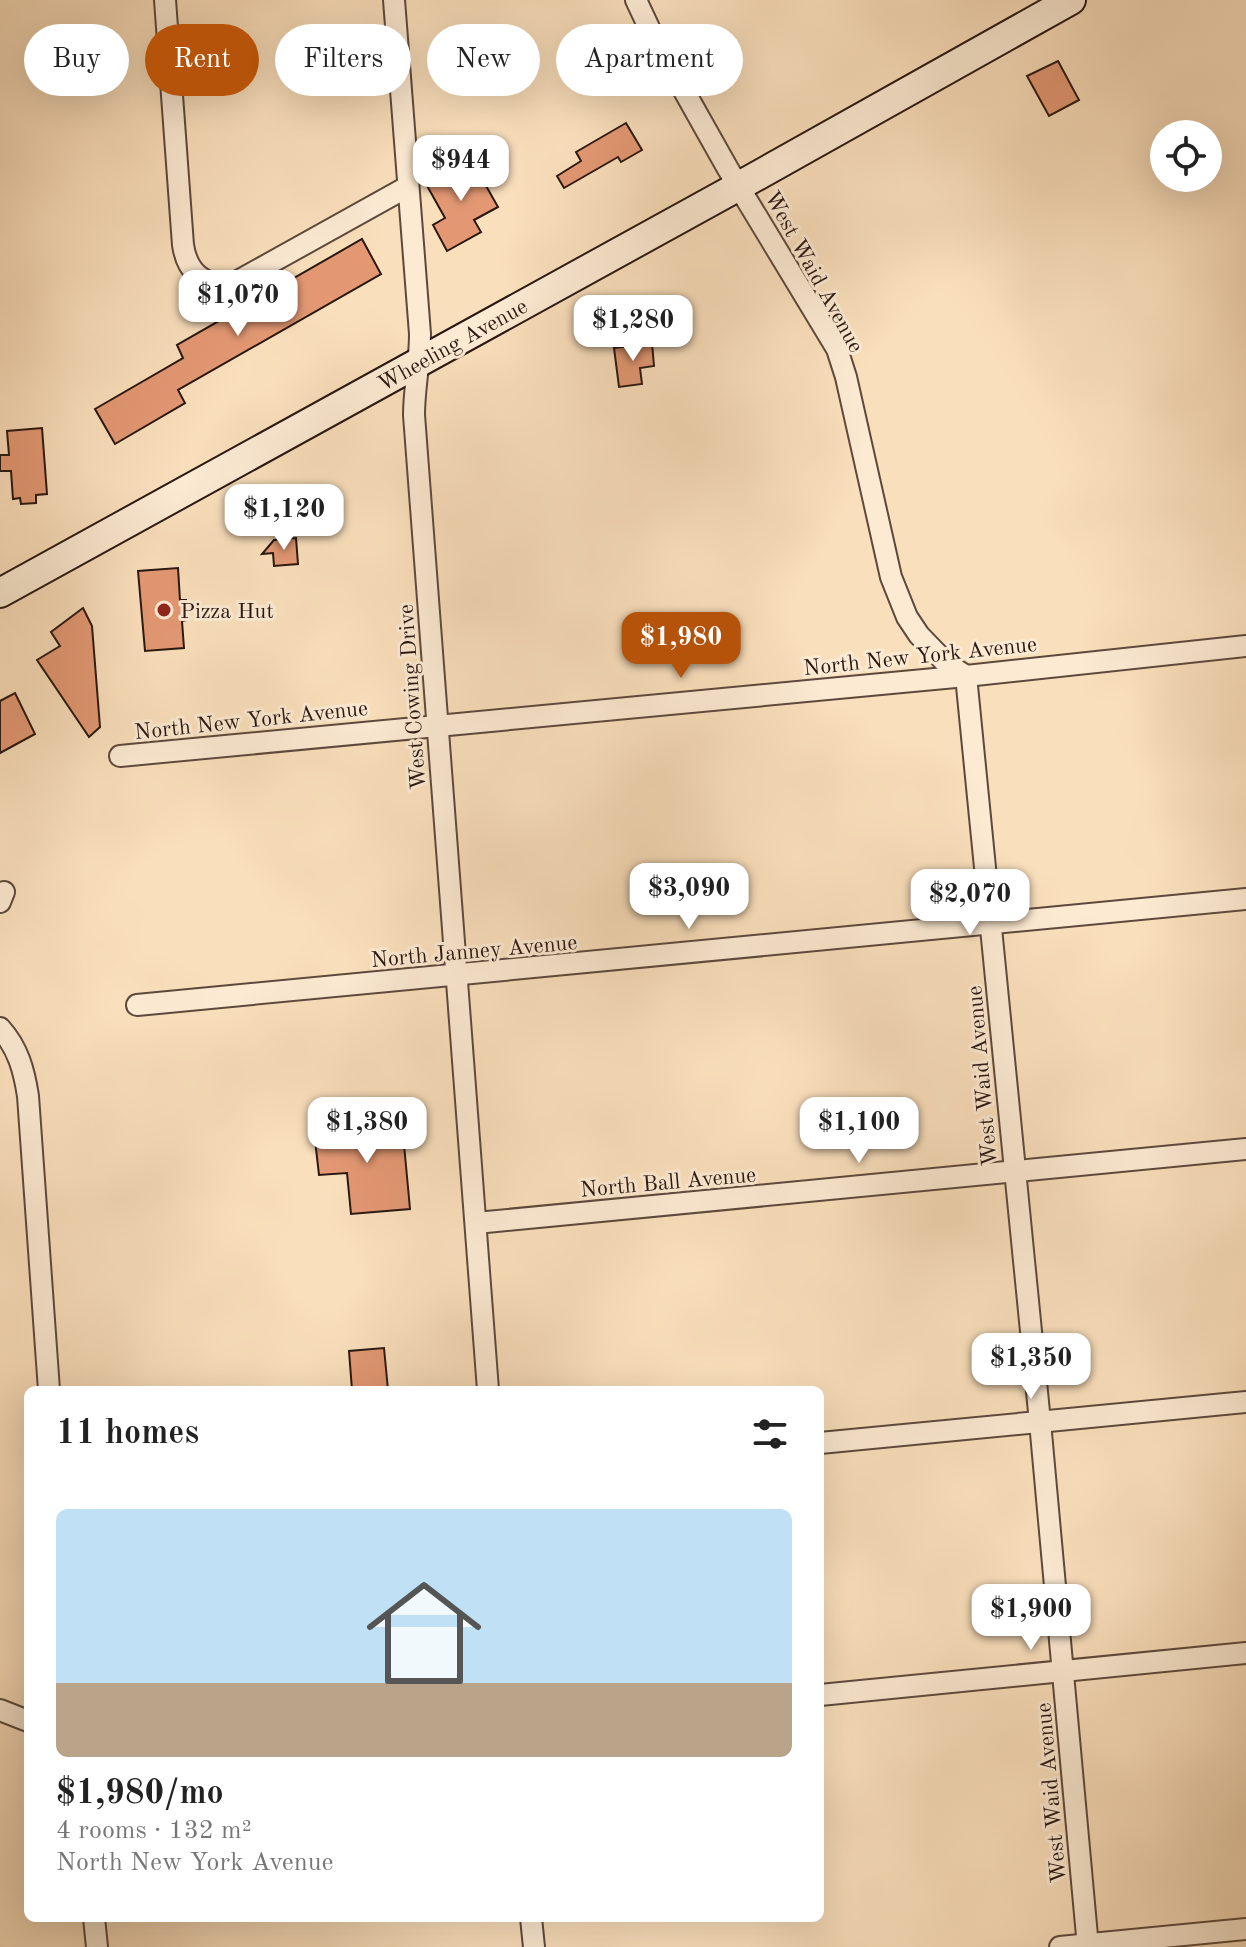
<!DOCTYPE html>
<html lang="en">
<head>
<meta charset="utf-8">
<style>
  :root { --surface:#fff; --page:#f6f6f6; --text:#222; --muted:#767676; --line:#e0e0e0; --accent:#b45309 }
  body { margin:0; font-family:"Old Standard TT",serif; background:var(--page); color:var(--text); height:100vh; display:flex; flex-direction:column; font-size:30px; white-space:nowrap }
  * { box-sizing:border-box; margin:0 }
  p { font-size:26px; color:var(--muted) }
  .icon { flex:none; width:44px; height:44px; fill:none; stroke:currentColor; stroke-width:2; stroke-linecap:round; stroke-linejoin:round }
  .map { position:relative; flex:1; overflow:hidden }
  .panel { position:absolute; left:24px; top:1386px; width:800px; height:536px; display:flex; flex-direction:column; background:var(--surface); border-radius:12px; box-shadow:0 8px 32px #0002 }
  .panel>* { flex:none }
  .guide { position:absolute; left:24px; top:24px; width:800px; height:72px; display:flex; gap:16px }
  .tools { position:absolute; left:1150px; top:120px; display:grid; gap:16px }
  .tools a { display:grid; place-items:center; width:72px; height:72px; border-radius:50%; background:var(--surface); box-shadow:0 8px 32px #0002; font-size:40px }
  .price { position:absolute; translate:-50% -68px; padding:0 18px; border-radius:16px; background:#fff; color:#222; font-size:26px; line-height:52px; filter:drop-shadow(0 2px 4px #0008) }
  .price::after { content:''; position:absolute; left:50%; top:48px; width:24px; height:18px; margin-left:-12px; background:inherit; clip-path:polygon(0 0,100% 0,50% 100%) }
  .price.current { background:var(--accent); color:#fff }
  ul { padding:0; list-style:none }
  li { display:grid; align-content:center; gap:16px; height:424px; padding:0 32px }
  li+li { border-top:2px solid var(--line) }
  li span { display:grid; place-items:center; height:248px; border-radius:12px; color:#555 }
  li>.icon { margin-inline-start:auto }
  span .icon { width:144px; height:144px; fill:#fffc; stroke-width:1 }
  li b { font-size:34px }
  h2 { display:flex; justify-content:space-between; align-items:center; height:96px; padding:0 32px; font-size:34px }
  .chip { padding:0 28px; border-radius:36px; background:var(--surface); box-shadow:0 8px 32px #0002; font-size:28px; line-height:72px }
  .chip.current { background:var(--accent); color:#fff }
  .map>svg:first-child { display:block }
  .building { fill:#e39873; stroke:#291711; stroke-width:2 }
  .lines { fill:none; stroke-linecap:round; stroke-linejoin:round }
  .minor-casing { stroke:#5d493c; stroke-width:24 }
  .secondary-casing { stroke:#291711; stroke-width:32 }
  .minor { stroke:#fcead3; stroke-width:20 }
  .secondary { stroke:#fcead3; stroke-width:28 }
  .poi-dot { fill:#8f2418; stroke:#fcead3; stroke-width:3 }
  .labels { text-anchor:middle; stroke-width:6; stroke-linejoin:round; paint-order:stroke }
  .street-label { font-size:22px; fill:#291711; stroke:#fcead3 }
  .poi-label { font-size:22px; fill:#291711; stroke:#fcead3; text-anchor:start }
</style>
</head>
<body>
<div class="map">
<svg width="1246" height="1947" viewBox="0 0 1246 1947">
  <rect width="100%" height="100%" fill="#fadfbc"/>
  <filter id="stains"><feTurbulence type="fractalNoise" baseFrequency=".0025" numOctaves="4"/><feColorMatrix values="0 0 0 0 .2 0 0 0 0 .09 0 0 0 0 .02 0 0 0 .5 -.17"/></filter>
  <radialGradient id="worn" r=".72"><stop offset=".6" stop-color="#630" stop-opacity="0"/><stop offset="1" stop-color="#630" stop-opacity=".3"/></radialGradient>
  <g class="building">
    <path d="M1058,61L1079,100L1049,116L1027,76Z"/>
    <path d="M626,123L642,150L621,162L618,157L564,188L557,176L581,161L576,152Z"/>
    <path d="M471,159L498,207L474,220L481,232L447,251L433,225L445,218L426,184Z"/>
    <path d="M362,239L381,274L178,390L185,403L115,444L95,409L183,358L177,345Z"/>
    <path d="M652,343L654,366L640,368L642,384L619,387L614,348Z"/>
    <path d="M42,428L47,494L36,495V503L21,504L20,498L13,499L11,471H0V455H9L7,431Z"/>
    <path d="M296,538L298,564L274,566L273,553L262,554L274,540Z"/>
    <path d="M178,568L180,600H186L187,620L182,621L184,648L145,651L138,571Z"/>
    <path d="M83,608L92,626L100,727L89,737L37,660L60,646L51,632Z"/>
    <path d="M15,693L35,734L0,753V701Z"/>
    <path d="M402,1123L410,1209L351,1214L347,1173L319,1175L314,1131Z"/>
    <path d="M384,1348L388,1390H352L349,1351Z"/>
  </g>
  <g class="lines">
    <defs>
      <g id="minor">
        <path d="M165,0L183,245C187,272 203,285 229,286L407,187"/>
        <path d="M394,0L420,334C420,362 414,388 414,415L488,1390"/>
        <path d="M636,0L651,32L728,169L837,349L846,377L891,577L907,617L919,635L947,664L966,676L1040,1422L1088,1947"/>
        <path d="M120,756L966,676L1246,646"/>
        <path d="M0,902L4,892"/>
        <path d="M137,1005L1246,899"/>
        <path d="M0,1028C18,1048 24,1070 28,1096L49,1390"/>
        <path d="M476,1223L1246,1149"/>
        <path d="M820,1443L1246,1402"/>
        <path d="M820,1695L1246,1653"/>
        <path d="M0,1710L28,1721"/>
        <path d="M94,1918L97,1947"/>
        <path d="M531,1918L534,1947"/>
        <path d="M1060,1947L1246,1929"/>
      </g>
      <path id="secondary" d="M0,593L739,186L1071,0"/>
    </defs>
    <use href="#minor" class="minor-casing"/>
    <use href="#secondary" class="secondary-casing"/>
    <use href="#minor" class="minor"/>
    <use href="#secondary" class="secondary"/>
  </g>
  <circle class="poi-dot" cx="164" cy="610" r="8"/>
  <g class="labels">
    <g class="street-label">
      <text transform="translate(815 271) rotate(61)" y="8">West Waid Avenue</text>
      <text transform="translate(452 344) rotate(-29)" y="8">Wheeling Avenue</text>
      <text transform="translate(920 655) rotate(-6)" y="8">North New York Avenue</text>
      <text transform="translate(411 697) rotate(-94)" y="8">West Cowing Drive</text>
      <text transform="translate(251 719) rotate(-6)" y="8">North New York Avenue</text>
      <text transform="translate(474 950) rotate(-5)" y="8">North Janney Avenue</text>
      <text transform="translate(981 1076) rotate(-95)" y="8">West Waid Avenue</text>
      <text transform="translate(668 1181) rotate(-5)" y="8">North Ball Avenue</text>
      <text transform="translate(1050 1793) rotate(-95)" y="8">West Waid Avenue</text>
    </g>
    <g class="poi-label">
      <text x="180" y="618">Pizza Hut</text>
    </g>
  </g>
  <rect width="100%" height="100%" filter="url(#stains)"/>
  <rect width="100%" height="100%" fill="url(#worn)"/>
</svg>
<div class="tools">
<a><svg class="icon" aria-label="locate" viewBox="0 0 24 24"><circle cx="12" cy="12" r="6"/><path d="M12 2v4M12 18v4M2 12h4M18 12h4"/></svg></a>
</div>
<b class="price" style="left:461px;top:203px">$944</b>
<b class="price" style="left:238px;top:338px">$1,070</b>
<b class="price" style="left:633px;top:363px">$1,280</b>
<b class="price" style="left:284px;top:552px">$1,120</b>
<b class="price current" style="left:681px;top:680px">$1,980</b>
<b class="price" style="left:689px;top:931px">$3,090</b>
<b class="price" style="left:970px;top:937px">$2,070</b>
<b class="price" style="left:367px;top:1165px">$1,380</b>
<b class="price" style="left:859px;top:1165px">$1,100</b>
<b class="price" style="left:1031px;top:1401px">$1,350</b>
<b class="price" style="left:1031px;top:1652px">$1,900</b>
<div class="guide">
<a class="chip">Buy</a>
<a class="chip current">Rent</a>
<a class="chip">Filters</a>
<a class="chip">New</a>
<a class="chip">Apartment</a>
</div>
<section class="panel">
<h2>11 homes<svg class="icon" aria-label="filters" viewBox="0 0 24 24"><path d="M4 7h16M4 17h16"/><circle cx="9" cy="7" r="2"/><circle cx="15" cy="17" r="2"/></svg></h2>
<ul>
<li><span style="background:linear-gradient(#bfe0f5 70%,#b9a48a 0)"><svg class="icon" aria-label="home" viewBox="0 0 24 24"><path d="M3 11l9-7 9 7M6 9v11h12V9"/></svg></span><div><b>$1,980/mo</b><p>4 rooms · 132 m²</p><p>North New York Avenue</p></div></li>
</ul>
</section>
</div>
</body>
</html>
